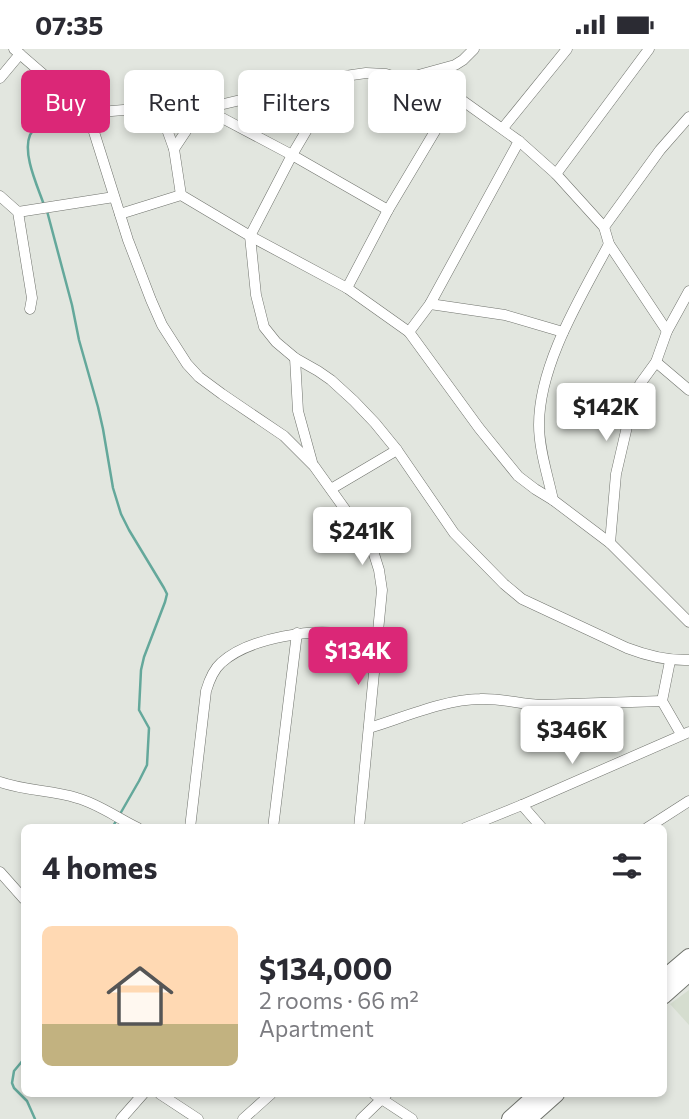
<!DOCTYPE html>
<html lang="en">
<head>
<meta charset="utf-8">
<style>
  :root { --surface:#fff; --page:#f7f7f7; --text:#2b2b33; --muted:#7c7c81; --line:#e1e1e2; --accent:#db2777 }
  body { margin:0; font-family:Commissioner,sans-serif; background:var(--page); color:var(--text); height:100vh; display:flex; flex-direction:column; font-size:26px; white-space:nowrap }
  * { box-sizing:border-box; margin:0 }
  p { font-size:23px; color:var(--muted) }
  .icon { flex:none; width:38px; height:38px; fill:none; stroke:currentColor; stroke-width:2; stroke-linecap:round; stroke-linejoin:round }
  .map { position:relative; flex:1; overflow:hidden }
  .panel { position:absolute; left:21px; top:775px; width:646px; height:273px; display:flex; flex-direction:column; background:var(--surface); border-radius:10px; box-shadow:0 4px 10px #0003 }
  .panel>* { flex:none }
  .banner { position:absolute; left:21px; top:21px; width:648px; height:63px; display:flex; gap:14px }
  .price { position:absolute; translate:-50% -60px; padding:0 16px; border-radius:7px; background:#fff; color:#222; font-size:23px; line-height:46px; filter:drop-shadow(0 2px 4px #0008) }
  .price::after { content:''; position:absolute; left:50%; top:42px; width:21px; height:16px; margin-left:-10px; background:inherit; clip-path:polygon(0 0,100% 0,50% 100%) }
  .price.on { background:var(--accent); color:#fff }
  ul { padding:0; list-style:none }
  li { display:flex; align-items:center; gap:21px; height:175px; padding:0 21px }
  li+li { border-top:2px solid var(--line) }
  li span { display:grid; place-items:center; flex:none; width:196px; height:140px; border-radius:10px; color:#555 }
  li>.icon { margin-inline-start:auto }
  span .icon { width:84px; height:84px; fill:#fffc; stroke-width:1 }
  li b { font-size:30px }
  h2 { display:flex; justify-content:space-between; align-items:center; height:84px; padding:0 21px; font-size:30px }
  .chip { padding:0 24px; border-radius:10px; background:var(--surface); box-shadow:0 4px 10px #0003; font-size:24px; line-height:63px }
  .chip.on { background:var(--accent); color:#fff }
  .status { display:flex; justify-content:space-between; align-items:center; height:49px; padding:0 35px; background:var(--surface); direction:ltr }
  .status svg { height:19px; fill:currentColor }
  .map>svg:first-child { display:block }
  .built { fill:#d5ddcf }
  .lines { fill:none; stroke-linecap:round; stroke-linejoin:round }
  .stream { stroke:#64a89b; stroke-width:2.5 }
  .minor-casing { stroke:#70736d; stroke-width:11 }
  .trunk-casing { stroke:#70736d; stroke-width:18 }
  .minor { stroke:#fff; stroke-width:10 }
  .trunk { stroke:#fff; stroke-width:16 }
</style>
</head>
<body>
<div class="status"><b>07:35</b><svg viewBox="0 0 49 12"><path d="M0 12V9h3v3zM5 12V6h3v6zM10 12V3h3v9zM15 12V0h3v12zM26 1h20v11H26zM47 4h2v5h-2z"/></svg></div>
<div class="map">
<svg width="689" height="1070" viewBox="0 0 689 1070">
  <rect width="100%" height="100%" fill="#e2e6df"/>
  <path class="built" d="M689,941V976L670,955Z"/>
  <g class="lines">
    <g class="stream">
      <path d="M44,156C38,138 22,105 30,86C34,78 42,71 49,65"/>
      <path d="M47,162L72,256L79,291L98,358L103,380L113,439L121,465L129,481L164,539L167,545L165,553L144,608L141,621L139,661L149,679L147,716L139,732L112,779"/>
      <path d="M24,1010L14,1022L12,1034L14,1039L27,1052L35,1070"/>
    </g>
    <defs>
      <g id="minor">
        <path d="M14,0L88,64L128,191L151,251L162,276L187,315L199,328L222,345L284,387L314,417L367,491L374,505L379,521L382,541L359,779"/>
        <path d="M338,28L292,106L250,187L256,246L264,278L276,293L295,309L318,322L331,331L354,352L375,374L397,401L454,484L504,535L522,550L627,599C648,607 667,612 689,611"/>
        <path d="M0,29L20,5"/>
        <path d="M404,30L455,16L463,11L474,0"/>
        <path d="M159,58L174,100L181,146"/>
        <path d="M207,61L292,106L388,161"/>
        <path d="M88,64L159,58H211L338,28L366,24L386,25L456,47L519,92L556,125L604,178L609,195L667,282"/>
        <path d="M503,79L567,0"/>
        <path d="M174,100L188,79L211,58"/>
        <path d="M556,125L649,0"/>
        <path d="M0,147L18,163L32,249L30,260"/>
        <path d="M18,163L114,148"/>
        <path d="M120,165L181,146L250,187L347,239L409,283L479,379L518,427L535,440L553,451L610,494L689,573"/>
        <path d="M604,178L660,101L689,68"/>
        <path d="M347,239L388,161L456,47"/>
        <path d="M430,255L505,266L563,283"/>
        <path d="M409,283L430,255L519,92"/>
        <path d="M295,309L298,362L312,413"/>
        <path d="M656,313L689,341"/>
        <path d="M331,440L397,401"/>
        <path d="M553,451C548,427 539,401 539,376C539,315 581,248 609,195"/>
        <path d="M610,494L616,425L632,356L640,335L656,313L667,282L689,242"/>
        <path d="M670,612L662,652L681,685"/>
        <path d="M369,679C402,669 446,650 480,650C500,649 520,655 540,656L662,652"/>
        <path d="M0,733C25,742 52,741 77,749C99,755 117,769 138,779"/>
        <path d="M522,756L542,779"/>
        <path d="M190,779L206,642C209,632 213,621 221,614C248,589 317,577 352,587C361,589 369,595 377,599"/>
        <path d="M273,779L297,584"/>
        <path d="M465,779L522,756L689,683"/>
        <path d="M647,779L689,752"/>
        <path d="M0,823L24,850"/>
        <path d="M160,1045L198,1070"/>
        <path d="M374,1045L412,1070"/>
        <path d="M121,1070L143,1045"/>
        <path d="M243,1070L271,1045"/>
        <path d="M361,1070L387,1045"/>
      </g>
      <g id="trunk">
        <path d="M663,930L689,908"/>
        <path d="M663,947L689,924"/>
        <path d="M510,1070L538,1045"/>
        <path d="M528,1070L556,1045"/>
      </g>
    </defs>
    <use href="#minor" class="minor-casing"/>
    <use href="#trunk" class="trunk-casing"/>
    <use href="#minor" class="minor"/>
    <use href="#trunk" class="trunk"/>
  </g>
</svg>
<b class="price" style="left:606px;top:394px">$142K</b>
<b class="price" style="left:362px;top:518px">$241K</b>
<b class="price on" style="left:358px;top:638px">$134K</b>
<b class="price" style="left:572px;top:717px">$346K</b>
<div class="banner">
<a class="chip on">Buy</a>
<a class="chip">Rent</a>
<a class="chip">Filters</a>
<a class="chip">New</a>
</div>
<section class="panel">
<h2>4 homes<svg class="icon" aria-label="filters" viewBox="0 0 24 24"><path d="M4 7h16M4 17h16"/><circle cx="9" cy="7" r="2"/><circle cx="15" cy="17" r="2"/></svg></h2>
<ul>
<li><span style="background:linear-gradient(#ffd9b3 70%,#c2b280 0)"><svg class="icon" aria-label="home" viewBox="0 0 24 24"><path d="M3 11l9-7 9 7M6 9v11h12V9"/></svg></span><div><b>$134,000</b><p>2 rooms · 66 m²</p><p>Apartment</p></div></li>
</ul>
</section>
</div>
</body>
</html>
